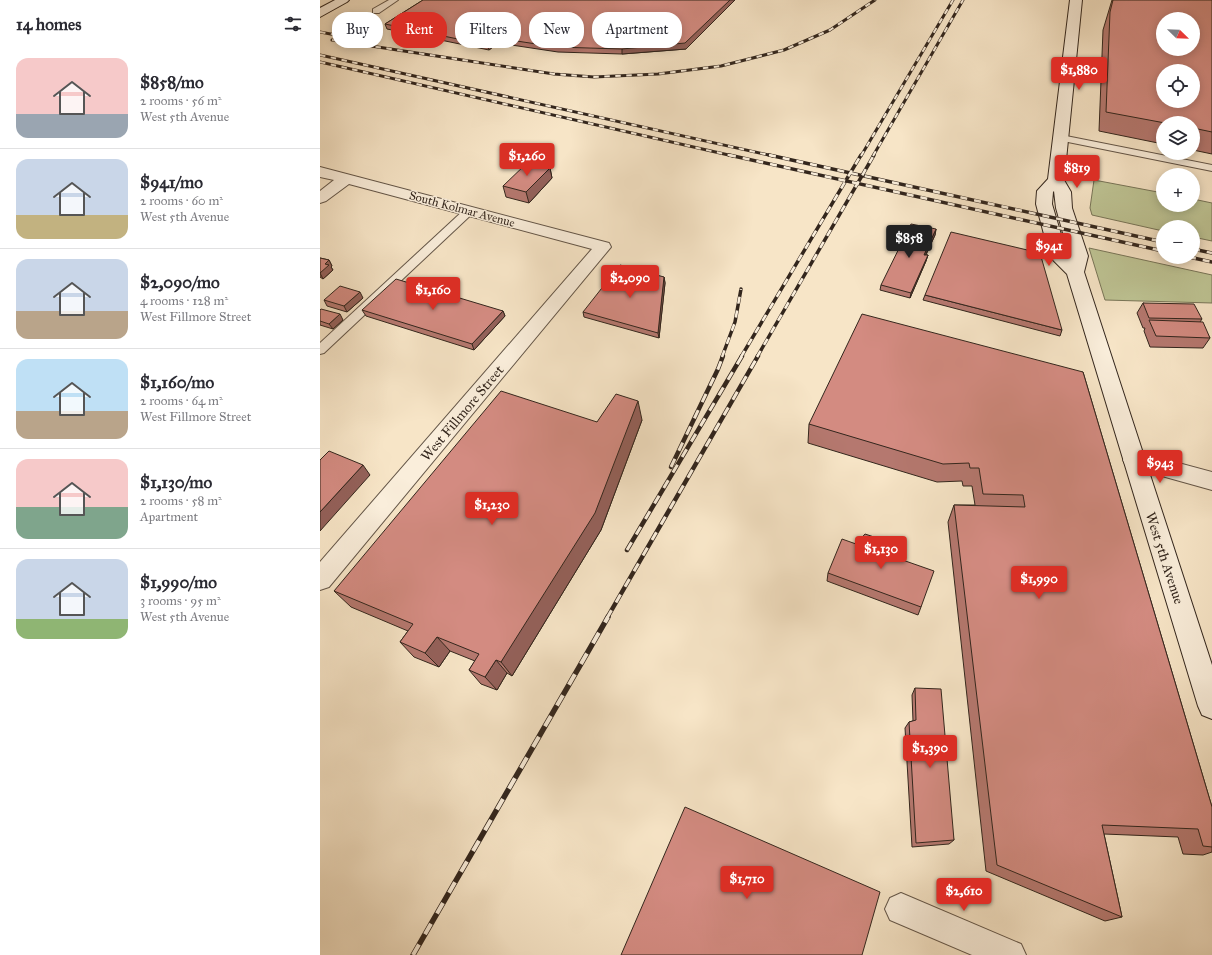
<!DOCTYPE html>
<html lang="en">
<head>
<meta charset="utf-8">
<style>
  :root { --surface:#fff; --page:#f2f2f3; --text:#2b2b33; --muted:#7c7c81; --line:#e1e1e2; --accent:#d93025 }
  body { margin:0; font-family:"IM FELL Great Primer",serif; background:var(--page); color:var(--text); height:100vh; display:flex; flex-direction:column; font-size:15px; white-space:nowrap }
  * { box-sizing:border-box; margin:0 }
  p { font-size:13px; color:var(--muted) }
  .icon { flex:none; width:22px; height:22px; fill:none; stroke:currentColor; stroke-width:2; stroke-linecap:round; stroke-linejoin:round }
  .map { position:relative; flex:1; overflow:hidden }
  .panel { display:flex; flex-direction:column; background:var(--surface); width:320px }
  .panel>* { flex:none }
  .banner { position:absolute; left:12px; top:12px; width:380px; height:36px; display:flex; gap:8px }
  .needle { width:26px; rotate:113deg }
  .buttons { position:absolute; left:836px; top:12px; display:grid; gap:8px }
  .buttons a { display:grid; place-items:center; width:44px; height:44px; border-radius:50%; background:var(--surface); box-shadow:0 2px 10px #0003; font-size:20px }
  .price { position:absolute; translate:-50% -34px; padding:0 9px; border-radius:4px; background:var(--accent); color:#fff; font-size:13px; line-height:26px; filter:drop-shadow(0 1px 2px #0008) }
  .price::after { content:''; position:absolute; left:50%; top:24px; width:12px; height:9px; margin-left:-6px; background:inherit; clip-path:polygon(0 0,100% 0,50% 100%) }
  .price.active { background:#222; color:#fff }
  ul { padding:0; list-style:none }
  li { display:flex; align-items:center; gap:12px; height:100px; padding:0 16px }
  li+li { border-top:1px solid var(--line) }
  li span { display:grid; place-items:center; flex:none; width:112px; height:80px; border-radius:12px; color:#555 }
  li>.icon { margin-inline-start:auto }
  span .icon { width:48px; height:48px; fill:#fffc; stroke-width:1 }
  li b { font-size:17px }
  h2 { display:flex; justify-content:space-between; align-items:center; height:48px; padding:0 16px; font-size:17px }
  .tag { padding:0 14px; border-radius:16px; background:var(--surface); box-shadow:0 2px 10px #0003; font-size:14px; line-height:36px }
  .tag.active { background:var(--accent); color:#fff }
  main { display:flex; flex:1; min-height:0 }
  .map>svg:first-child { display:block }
  .green { fill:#bec494; stroke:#787558 }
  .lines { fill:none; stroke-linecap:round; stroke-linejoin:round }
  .lane-casing { stroke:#645648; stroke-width:2 }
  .street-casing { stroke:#645648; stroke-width:2 }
  .secondary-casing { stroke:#33261d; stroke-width:2 }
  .lane { fill:#faeedb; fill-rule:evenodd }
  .street { fill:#faeedb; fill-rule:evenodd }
  .secondary { fill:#faeedb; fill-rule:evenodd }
  .rail-far3-casing { stroke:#33261d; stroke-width:3 }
  .rail-far2-casing { stroke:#33261d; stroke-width:3.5 }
  .rail-far1-casing { stroke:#33261d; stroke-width:4.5 }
  .rail-casing { stroke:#33261d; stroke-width:5.5 }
  .rail-far3 { stroke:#faeedb; stroke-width:2; stroke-dasharray:5.5; stroke-linecap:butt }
  .rail-far2 { stroke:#faeedb; stroke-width:2.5; stroke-dasharray:7; stroke-linecap:butt }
  .rail-far1 { stroke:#faeedb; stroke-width:3; stroke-dasharray:9; stroke-linecap:butt }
  .rail { stroke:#faeedb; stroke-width:4; stroke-dasharray:12; stroke-linecap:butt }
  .wall { fill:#b5786f; stroke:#33261d }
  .shaded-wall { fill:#94615a; stroke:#33261d }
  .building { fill:#d38b81; stroke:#33261d; fill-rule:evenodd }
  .labels { text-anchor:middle; stroke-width:3; stroke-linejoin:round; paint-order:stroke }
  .far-street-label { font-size:12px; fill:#33261d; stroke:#faeedb }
  .street-label { font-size:14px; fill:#33261d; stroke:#faeedb }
</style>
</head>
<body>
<main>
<section class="panel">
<h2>14 homes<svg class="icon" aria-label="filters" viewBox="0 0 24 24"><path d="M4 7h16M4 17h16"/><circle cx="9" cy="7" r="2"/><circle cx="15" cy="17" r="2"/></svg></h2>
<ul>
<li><span style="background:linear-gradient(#f6c9c9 70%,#9aa5b1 0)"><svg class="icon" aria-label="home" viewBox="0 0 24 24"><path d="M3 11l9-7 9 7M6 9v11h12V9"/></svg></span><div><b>$858/mo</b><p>2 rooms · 56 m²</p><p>West 5th Avenue</p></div></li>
<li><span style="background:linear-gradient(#c9d6e8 70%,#c2b280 0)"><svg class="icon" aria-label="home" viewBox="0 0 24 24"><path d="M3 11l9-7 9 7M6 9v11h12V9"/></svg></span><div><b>$941/mo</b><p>2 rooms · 60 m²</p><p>West 5th Avenue</p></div></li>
<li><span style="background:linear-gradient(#c9d6e8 65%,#b9a48a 0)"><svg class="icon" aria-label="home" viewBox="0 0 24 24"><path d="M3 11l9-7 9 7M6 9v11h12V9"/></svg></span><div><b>$2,090/mo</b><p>4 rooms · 128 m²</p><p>West Fillmore Street</p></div></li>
<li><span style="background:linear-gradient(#bfe0f5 65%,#b9a48a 0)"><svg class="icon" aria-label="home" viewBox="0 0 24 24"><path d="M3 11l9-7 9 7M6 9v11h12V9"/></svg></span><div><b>$1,160/mo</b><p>2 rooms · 64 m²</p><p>West Fillmore Street</p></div></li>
<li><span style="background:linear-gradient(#f6c9c9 60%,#7fa58c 0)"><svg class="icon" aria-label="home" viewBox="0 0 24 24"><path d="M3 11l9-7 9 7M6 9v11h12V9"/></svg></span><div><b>$1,130/mo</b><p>2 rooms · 58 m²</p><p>Apartment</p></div></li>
<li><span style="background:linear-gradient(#c9d6e8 75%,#8fb573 0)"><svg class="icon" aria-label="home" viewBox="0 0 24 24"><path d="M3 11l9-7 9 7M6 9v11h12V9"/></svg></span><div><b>$1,990/mo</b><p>3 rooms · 95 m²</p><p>West 5th Avenue</p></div></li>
</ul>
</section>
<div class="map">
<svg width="892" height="955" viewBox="0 0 892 955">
  <rect width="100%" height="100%" fill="#f7e5c7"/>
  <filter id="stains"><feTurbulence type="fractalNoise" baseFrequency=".005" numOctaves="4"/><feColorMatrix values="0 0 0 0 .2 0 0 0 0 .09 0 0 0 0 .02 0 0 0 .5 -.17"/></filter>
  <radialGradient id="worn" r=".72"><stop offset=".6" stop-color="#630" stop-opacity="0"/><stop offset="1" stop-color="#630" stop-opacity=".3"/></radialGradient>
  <g class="green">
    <path d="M774,180L843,193V205H873V199L892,203V241L873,237V227H843V231L772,215L770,208Z"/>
    <path d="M769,248L892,275V303L785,300Z"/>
  </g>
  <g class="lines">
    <defs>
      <g id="lane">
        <path d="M69,0H78L59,13H53V9Z"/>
        <path d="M741,135L892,165V171L738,140L736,138L738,136Z"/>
        <path d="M149,208L153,209L154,211L153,213L4,353L0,354V343L145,209Z"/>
      </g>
      <g id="street">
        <path d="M0,167L289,243L291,247L9,587L0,590V562L272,249L29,184L6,201L0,203V191L14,180L0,177Z"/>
        <path d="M814,451L892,472V490L806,466L803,460L806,454Z"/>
        <path d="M581,893L701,944L706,955H652L570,920L565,909L570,898Z"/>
      </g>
      <g id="secondary">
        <path d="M15,0H29L27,2L0,17V8Z"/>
        <path d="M750,0H762L744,180L751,192L752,208L768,256L764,272L892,665V719L882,715L878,706L747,274L730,257L716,204L717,191L728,179ZM734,191L736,208L750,258L747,255L732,204L733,192Z"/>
      </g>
    </defs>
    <use href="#lane" class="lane-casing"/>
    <use href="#street" class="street-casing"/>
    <use href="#secondary" class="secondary-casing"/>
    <use href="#lane" class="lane"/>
    <use href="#street" class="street"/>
    <use href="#secondary" class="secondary"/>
    <defs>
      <g id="rail-far3">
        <path d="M0,32L21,36"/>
        <path d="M12,40L234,74L274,77L338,74L401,66L464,50L510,30L555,0"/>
        <path d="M0,55L453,156"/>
        <path d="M0,62L413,156"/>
        <path d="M541,156L633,0"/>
        <path d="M553,156L643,0"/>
      </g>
      <g id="rail-far2">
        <path d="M409,155L843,251"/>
        <path d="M449,155L843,242"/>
        <path d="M873,249L892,253"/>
        <path d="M869,257L892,262"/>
        <path d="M402,357L415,322L421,289"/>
        <path d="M421,357L541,155"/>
        <path d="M437,357L554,155"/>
      </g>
      <g id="rail-far1">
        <path d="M351,467L398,369L403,356"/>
        <path d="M307,550L422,356"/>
        <path d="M287,618L438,356"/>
      </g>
      <path id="rail" d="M93,955L288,617"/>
    </defs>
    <use href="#rail-far3" class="rail-far3-casing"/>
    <use href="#rail-far2" class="rail-far2-casing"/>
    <use href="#rail-far1" class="rail-far1-casing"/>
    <use href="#rail" class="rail-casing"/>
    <use href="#rail-far3" class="rail-far3"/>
    <use href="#rail-far2" class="rail-far2"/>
    <use href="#rail-far1" class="rail-far1"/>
    <use href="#rail" class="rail"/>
  </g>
  <g class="wall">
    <path d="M103,0H415L366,49L302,54L238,52L178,43L169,50L67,29L65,24Z"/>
    <path d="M792,0H892V154L873,150V123H843V144L779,131L783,30Z"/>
    <path d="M230,168L232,178L209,203L186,197L183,186Z"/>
    <path d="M616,229L615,235L606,255H608L606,261L590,298L560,290L561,285Z"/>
    <path d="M0,258L9,260L12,266L11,267L13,270L3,279L0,277Z"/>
    <path d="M344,277L345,283L339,338L264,317L263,312Z"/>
    <path d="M605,295L742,330L740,336L603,300Z"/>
    <path d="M43,298L27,312L7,306L4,300Z"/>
    <path d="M823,303L882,319L880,322L890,338L883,348L830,347L824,331L825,328H823L817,313Z"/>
    <path d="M0,310L23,320L13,329L0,325Z"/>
    <path d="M42,310L183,311L185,316L154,350L46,316Z"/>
    <path d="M763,372L892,807V852L883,855L863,854L858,837L784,834L802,917L785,921L666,871L628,522L634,505H655L652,486H643L642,481L617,482L488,443L489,424Z"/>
    <path d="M322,420L281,530L192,676L187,673L177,690L161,684L149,670L155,661L130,651L119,667L94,657L80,642L88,631L31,607L14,591L277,422Z"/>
    <path d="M536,544L574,557L601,607L598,615L507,581L508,573Z"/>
    <path d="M595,688L634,840L629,844L592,847L585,728L589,722L593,721L592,695Z"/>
  </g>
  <g class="shaded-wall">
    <path d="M410,0H415L366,49L302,54V49Z"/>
    <path d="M177,38L178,43L169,50L167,45Z"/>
    <path d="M230,168L232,178L209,203L206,192Z"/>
    <path d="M616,229L615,235L603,260L604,255Z"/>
    <path d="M608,255L606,261L590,298L591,293Z"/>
    <path d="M9,260L12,266L11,267L13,270L3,279L0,273L5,264Z"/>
    <path d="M344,277L345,283L339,338L338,333Z"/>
    <path d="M40,292L43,298L27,312L24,306Z"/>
    <path d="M183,311L185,316L154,350L152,344Z"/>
    <path d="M20,314L23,320L13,329L9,324Z"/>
    <path d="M318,401L322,420L281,530L192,676L181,662Z"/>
    <path d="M43,465L50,475L0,531V512Z"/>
    <path d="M117,637L130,651L119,667L105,653Z"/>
    <path d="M176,660L187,673L177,690L165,677Z"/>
  </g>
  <g class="building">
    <path d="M103,0H410L365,43L302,49L236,47L177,38L167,45L65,24Z"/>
    <path d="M793,0H892V132L873,128V123H845L786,112L790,12ZM843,19H873V49H843ZM843,71H873V101H843Z"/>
    <path d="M208,162L230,168L206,192L183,186Z"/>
    <path d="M591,224L616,229L604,255H608L591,293L561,285Z"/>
    <path d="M631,232L720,253L742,330L605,295Z"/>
    <path d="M0,258L9,260L5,264L9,265L0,273Z"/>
    <path d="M300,265L344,277L338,333L263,312Z"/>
    <path d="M76,279L183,311L152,344L42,310Z"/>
    <path d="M20,286L40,292L24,306L4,300Z"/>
    <path d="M823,303L874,304L882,319L829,318Z"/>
    <path d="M1,309L20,314L9,324L0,321V310Z"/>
    <path d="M542,314L763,372L892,807V847L883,846L878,829L782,825L802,917L677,865L634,505L705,507L703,495L663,494L659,468H650L649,463L623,464L489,424Z"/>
    <path d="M829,320L883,322L890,338L836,336Z"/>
    <path d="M181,391L277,422L296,394L318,401L275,513L181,662L176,660L165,677L149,670L159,654L117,637L105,653L80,642L93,624L14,591Z"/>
    <path d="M9,451L43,465L0,512V460Z"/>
    <path d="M545,534L578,545L574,557L614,571L601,607L508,573L522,539L536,544Z"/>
    <path d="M595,688L621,689L634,840L596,843L589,722L596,720Z"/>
    <path d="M365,807L560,892L542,955H301Z"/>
  </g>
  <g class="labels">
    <g class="far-street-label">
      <text transform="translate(142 209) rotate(15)" y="4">South Kolmar Avenue</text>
    </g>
    <g class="street-label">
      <text transform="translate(142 413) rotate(-50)" y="5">West Fillmore Street</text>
      <text transform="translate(845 558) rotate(72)" y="5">West 5th Avenue</text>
    </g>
  </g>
  <rect width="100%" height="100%" filter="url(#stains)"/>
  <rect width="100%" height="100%" fill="url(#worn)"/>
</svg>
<div class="buttons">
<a><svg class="needle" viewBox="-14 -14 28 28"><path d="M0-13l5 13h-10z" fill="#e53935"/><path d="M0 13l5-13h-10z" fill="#7c7c81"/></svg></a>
<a><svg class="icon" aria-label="locate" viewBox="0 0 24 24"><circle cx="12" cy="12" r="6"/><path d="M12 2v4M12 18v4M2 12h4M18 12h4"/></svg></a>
<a><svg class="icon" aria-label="layers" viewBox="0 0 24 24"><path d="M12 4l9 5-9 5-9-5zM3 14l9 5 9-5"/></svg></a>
<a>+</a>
<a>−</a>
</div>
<b class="price" style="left:759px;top:91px">$1,880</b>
<b class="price" style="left:207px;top:177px">$1,260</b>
<b class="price" style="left:757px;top:189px">$819</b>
<b class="price active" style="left:589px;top:259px">$858</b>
<b class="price" style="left:729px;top:267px">$941</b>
<b class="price" style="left:310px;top:299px">$2,090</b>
<b class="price" style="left:113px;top:311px">$1,160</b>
<b class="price" style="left:840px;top:484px">$943</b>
<b class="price" style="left:172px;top:526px">$1,230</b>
<b class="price" style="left:561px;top:570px">$1,130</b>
<b class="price" style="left:719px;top:600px">$1,990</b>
<b class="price" style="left:610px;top:769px">$1,390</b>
<b class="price" style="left:427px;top:900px">$1,710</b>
<b class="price" style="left:644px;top:912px">$2,610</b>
<div class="banner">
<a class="tag">Buy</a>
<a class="tag active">Rent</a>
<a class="tag">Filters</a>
<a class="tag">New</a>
<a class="tag">Apartment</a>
</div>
</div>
</main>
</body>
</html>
